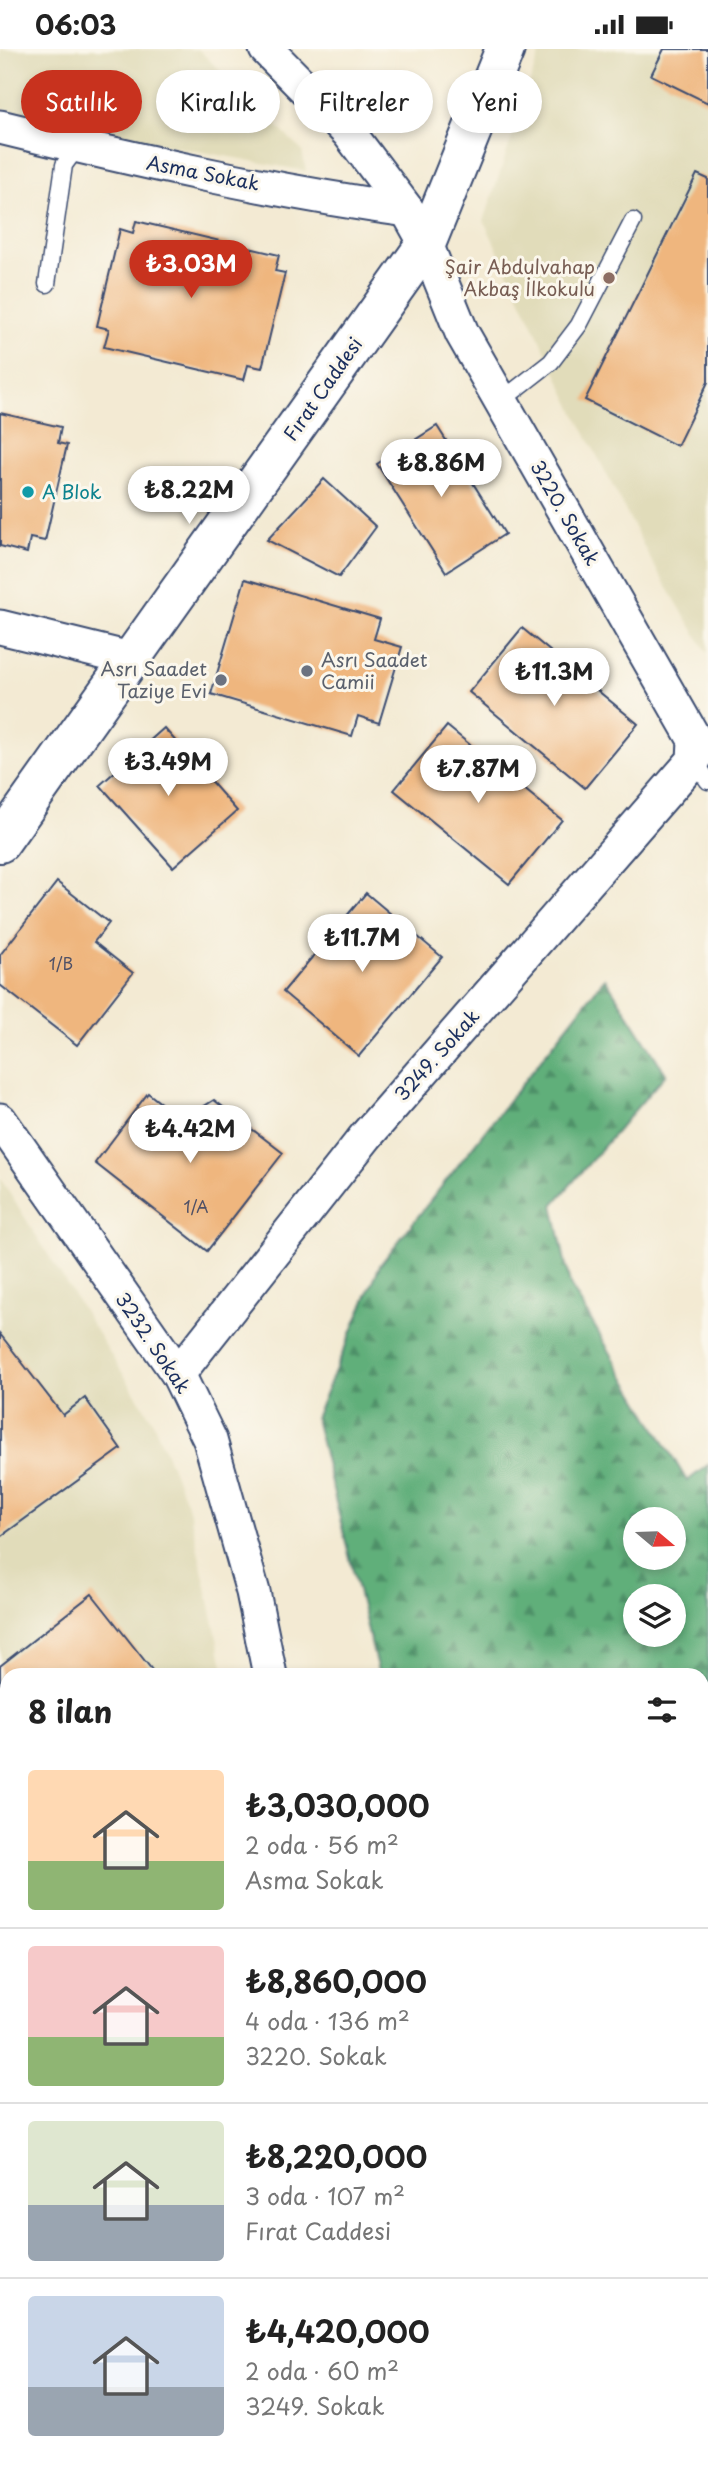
<!DOCTYPE html>
<html lang="tr">
<head>
<meta charset="utf-8">
<style>
  :root { --surface:#fff; --page:#f2f2f2; --text:#222; --muted:#767676; --line:#e0e0e0; --accent:#c8321e }
  body { margin:0; font-family:"Playpen Sans",sans-serif; background:var(--page); color:var(--text); height:100vh; display:flex; flex-direction:column; font-size:26px; white-space:nowrap }
  * { box-sizing:border-box; margin:0 }
  p { font-size:23px; color:var(--muted) }
  .icon { flex:none; width:38px; height:38px; fill:none; stroke:currentColor; stroke-width:2; stroke-linecap:round; stroke-linejoin:round }
  .map { position:relative; flex:1; overflow:hidden }
  .drawer { position:absolute; left:0px; top:1619px; width:709px; height:800px; display:flex; flex-direction:column; background:var(--surface); border-radius:21px 21px 0 0; box-shadow:0 4px 10px #0003 }
  .drawer>* { flex:none }
  .hud { position:absolute; left:21px; top:21px; width:667px; height:63px; display:flex; gap:14px }
  .needle { width:46px; rotate:109deg }
  .buttons { position:absolute; left:623px; top:1458px; display:grid; gap:14px }
  .buttons a { display:grid; place-items:center; width:63px; height:63px; border-radius:50%; background:var(--surface); box-shadow:0 4px 10px #0003; font-size:35px }
  .price { position:absolute; translate:-50% -60px; padding:0 16px; border-radius:24px; background:#fff; color:#222; font-size:23px; line-height:46px; filter:drop-shadow(0 2px 4px #0008) }
  .price::after { content:''; position:absolute; left:50%; top:42px; width:21px; height:16px; margin-left:-10px; background:inherit; clip-path:polygon(0 0,100% 0,50% 100%) }
  .price.current { background:var(--accent); color:#fff }
  ul { padding:0; list-style:none }
  li { display:flex; align-items:center; gap:21px; height:175px; padding:0 28px }
  li+li { border-top:2px solid var(--line) }
  li span { display:grid; place-items:center; flex:none; width:196px; height:140px; border-radius:7px; color:#555 }
  li>.icon { margin-inline-start:auto }
  span .icon { width:84px; height:84px; fill:#fffc; stroke-width:1 }
  li b { font-size:30px }
  h2 { display:flex; justify-content:space-between; align-items:center; height:84px; padding:0 28px; font-size:30px }
  .tag { padding:0 24px; border-radius:32px; background:var(--surface); box-shadow:0 4px 10px #0003; font-size:24px; line-height:63px }
  .tag.current { background:var(--accent); color:#fff }
  .status { display:flex; justify-content:space-between; align-items:center; height:49px; padding:0 35px; background:var(--surface); direction:ltr }
  .status svg { height:19px; fill:currentColor }
  .map>svg:first-child { display:block }
  .built { fill:#e1dcba }
  .forest { fill:url(#forest-firs); stroke:#3e6f6c; stroke-width:2; fill-rule:evenodd }
  .building { fill:#efb67e }
  .lines { fill:none; stroke-linecap:round; stroke-linejoin:round }
  .lane-casing { stroke:#3b4b70; stroke-width:19 }
  .street-casing { stroke:#3b4b70; stroke-width:37 }
  .secondary-casing { stroke:#3b4b70; stroke-width:42 }
  .lane { stroke:#fff; stroke-width:16 }
  .street { stroke:#fff; stroke-width:33 }
  .secondary { stroke:#fff; stroke-width:38 }
  .education-dot { fill:#8d6e63; stroke:#fbf7ec; stroke-width:2.5 }
  .culture-dot { fill:#0f9aa8; stroke:#fbf7ec; stroke-width:2.5 }
  .worship-dot { fill:#6b7280; stroke:#fbf7ec; stroke-width:2.5 }
  .labels { text-anchor:middle; stroke-width:6; stroke-linejoin:round; paint-order:stroke }
  .number-label { font-size:16px; fill:#505166 }
  .street-label { font-size:19px; fill:#1b2f5e; stroke:#fbf7ec }
  .education-label { font-size:19px; fill:#785e54; stroke:#fbf7ec; text-anchor:end }
  .culture-label { font-size:19px; fill:#0d838f; stroke:#fbf7ec; text-anchor:start }
  .worship-label { font-size:19px; fill:#5b616d; stroke:#fbf7ec; text-anchor:start }
</style>
</head>
<body>
<div class="status"><b>06:03</b><svg viewBox="0 0 49 12"><path d="M0 12V9h3v3zM5 12V6h3v6zM10 12V3h3v9zM15 12V0h3v12zM26 1h20v11H26zM47 4h2v5h-2z"/></svg></div>
<div class="map">
<svg width="708" height="2418" viewBox="0 0 708 2418">
  <defs>
    <pattern id="forest-firs" width="22" height="20" patternUnits="userSpaceOnUse" patternTransform="scale(1.75)"><rect width="22" height="20" fill="#60af7a"/><path d="M5 1l3.5 6h-7zM16 11l3.5 6h-7z" fill="#4e8f67"/></pattern>
  </defs>
  <rect width="100%" height="100%" fill="#fbf7ec"/>
  <filter id="ink" filterUnits="userSpaceOnUse"><feTurbulence type="fractalNoise" baseFrequency=".0143" numOctaves="2"/><feDisplacementMap in="SourceGraphic" scale="14" xChannelSelector="R" yChannelSelector="G"/><feConvolveMatrix kernelMatrix="1 2 1 2 8 2 1 2 1" color-interpolation-filters="sRGB"/></filter>
  <filter id="wash" filterUnits="userSpaceOnUse"><feTurbulence type="fractalNoise" baseFrequency=".00686" numOctaves="4" result="noise"/><feDisplacementMap in="SourceGraphic" scale="28" xChannelSelector="R" yChannelSelector="G"/><feGaussianBlur stdDeviation="1.57" result="paint"/><feColorMatrix in="noise" values="0 0 0 0 0 0 0 0 0 0 0 0 0 0 0 0 0 1.4 0 .05"/><feComposite in="paint" operator="in"/></filter>
  <g filter="url(#wash)">
    <rect width="100%" height="100%" fill="#f3ead3"/>
    <g class="built">
      <path d="M0,0H198L302,102L306,122L122,88L0,59Z"/>
      <path d="M541,0H708V605L652,513L576,366L484,172Z"/>
      <path d="M0,1129L152,1371L189,1460L225,1626H7V2412H219L208,2418H0Z"/>
    </g>
    <path class="forest" d="M605,929L666,1025L553,1156L570,1236L687,1432L708,1416V1981L702,1978V1626H379L315,1369L380,1216ZM635,1470H674V1508H635ZM635,1547H674V1586H635Z"/>
    <g id="blocks">
      <g class="building">
        <path d="M664,0H708V54L651,26Z"/>
        <path d="M697,125L708,130V333L677,397L585,351Z"/>
        <path d="M136,172L279,206L275,222L285,224L262,319L248,316L244,331L104,298L109,280L97,277L120,180L133,184Z"/>
        <path d="M0,364L61,378L58,394L67,396L45,492L30,489L27,504L0,497Z"/>
        <path d="M437,377L505,485L446,523L377,415Z"/>
        <path d="M324,430L376,478L339,528L267,491Z"/>
        <path d="M245,530L380,570L374,590L402,598L379,674L358,667L352,687L211,645Z"/>
        <path d="M522,579L638,675L585,739L469,643Z"/>
        <path d="M447,677L562,771L509,835L394,741Z"/>
        <path d="M164,679L237,762L173,818L100,736Z"/>
        <path d="M57,833L109,874L94,893L133,924L77,996L0,936V906Z"/>
        <path d="M366,844L442,908L359,1007L283,943Z"/>
        <path d="M148,1044L182,1071L214,1051L283,1104L207,1202L95,1114Z"/>
        <path d="M0,1285L63,1366L85,1349L121,1400L0,1488Z"/>
        <path d="M92,1545L156,1626H7V1679L0,1670V1617Z"/>
        <path d="M0,1847L7,1856V2068L0,2073Z"/>
        <path d="M0,2276L7,2285V2390L0,2378Z"/>
        <path d="M20,2412H97L86,2418H24Z"/>
      </g>
    </g>
  </g>
  <g filter="url(#ink)">
    <use href="#blocks" fill-opacity="0" stroke="#3b4b70" stroke-width="2"/>
    <g class="lines">
      <defs>
        <g id="lane">
          <path d="M47,235L64,116L78,97"/>
          <path d="M501,352L551,313L579,276L633,172"/>
          <path d="M694,711L708,732"/>
        </g>
        <g id="street">
          <path d="M0,78C135,111 270,142 407,161"/>
          <path d="M0,578L130,610"/>
          <path d="M0,1071L178,1325L210,1391L253,1543L270,1626"/>
          <path d="M178,1325L366,1087L694,711L695,691L462,284L426,195L407,161L349,84L266,0"/>
          <path d="M369,2418L371,2412"/>
        </g>
        <path id="secondary" d="M0,794L426,195L505,0"/>
      </defs>
      <use href="#lane" class="lane-casing"/>
      <use href="#street" class="street-casing"/>
      <use href="#secondary" class="secondary-casing"/>
      <use href="#lane" class="lane"/>
      <use href="#street" class="street"/>
      <use href="#secondary" class="secondary"/>
    </g>
  </g>
  <circle class="education-dot" cx="609" cy="229" r="7"/>
  <circle class="culture-dot" cx="28" cy="443" r="7"/>
  <g class="worship-dot">
    <circle cx="307" cy="622" r="7"/>
    <circle cx="221" cy="631" r="7"/>
  </g>
  <g class="labels">
    <g class="number-label">
      <text x="61" y="921">1/B</text>
      <text x="196" y="1164">1/A</text>
    </g>
    <g class="street-label">
      <text transform="translate(203 124) rotate(11)" y="7">Asma Sokak</text>
      <text transform="translate(323 340) rotate(-55)" y="7">Fırat Caddesi</text>
      <text transform="translate(565 464) rotate(60)" y="7">3220. Sokak</text>
      <text transform="translate(437 1006) rotate(-48)" y="7">3249. Sokak</text>
      <text transform="translate(153 1294) rotate(56)" y="7">3232. Sokak</text>
    </g>
    <g class="education-label">
      <text x="595" y="225">Şair Abdulvahap<tspan x="595" dy="22">Akbaş İlkokulu</tspan></text>
    </g>
    <g class="culture-label">
      <text x="42" y="450">A Blok</text>
    </g>
    <g class="worship-label">
      <text x="321" y="618">Asrı Saadet<tspan x="321" dy="22">Camii</tspan></text>
      <text x="207" y="627" text-anchor="end">Asrı Saadet<tspan x="207" dy="22">Taziye Evi</tspan></text>
    </g>
  </g>
</svg>
<div class="buttons">
<a><svg class="needle" viewBox="-14 -14 28 28"><path d="M0-13l5 13h-10z" fill="#e53935"/><path d="M0 13l5-13h-10z" fill="#767676"/></svg></a>
<a><svg class="icon" aria-label="layers" viewBox="0 0 24 24"><path d="M12 4l9 5-9 5-9-5zM3 14l9 5 9-5"/></svg></a>
</div>
<b class="price current" style="left:191px;top:251px">₺3.03M</b>
<b class="price" style="left:441px;top:450px">₺8.86M</b>
<b class="price" style="left:189px;top:477px">₺8.22M</b>
<b class="price" style="left:554px;top:659px">₺11.3M</b>
<b class="price" style="left:168px;top:749px">₺3.49M</b>
<b class="price" style="left:478px;top:756px">₺7.87M</b>
<b class="price" style="left:362px;top:925px">₺11.7M</b>
<b class="price" style="left:190px;top:1116px">₺4.42M</b>
<div class="hud">
<a class="tag current">Satılık</a>
<a class="tag">Kiralık</a>
<a class="tag">Filtreler</a>
<a class="tag">Yeni</a>
</div>
<section class="drawer">
<h2>8 ilan<svg class="icon" aria-label="filters" viewBox="0 0 24 24"><path d="M4 7h16M4 17h16"/><circle cx="9" cy="7" r="2"/><circle cx="15" cy="17" r="2"/></svg></h2>
<ul>
<li><span style="background:linear-gradient(#ffd9b3 65%,#8fb573 0)"><svg class="icon" aria-label="home" viewBox="0 0 24 24"><path d="M3 11l9-7 9 7M6 9v11h12V9"/></svg></span><div><b>₺3,030,000</b><p>2 oda · 56 m²</p><p>Asma Sokak</p></div></li>
<li><span style="background:linear-gradient(#f6c9c9 65%,#8fb573 0)"><svg class="icon" aria-label="home" viewBox="0 0 24 24"><path d="M3 11l9-7 9 7M6 9v11h12V9"/></svg></span><div><b>₺8,860,000</b><p>4 oda · 136 m²</p><p>3220. Sokak</p></div></li>
<li><span style="background:linear-gradient(#dfe7d0 60%,#9aa5b1 0)"><svg class="icon" aria-label="home" viewBox="0 0 24 24"><path d="M3 11l9-7 9 7M6 9v11h12V9"/></svg></span><div><b>₺8,220,000</b><p>3 oda · 107 m²</p><p>Fırat Caddesi</p></div></li>
<li><span style="background:linear-gradient(#c9d6e8 65%,#9aa5b1 0)"><svg class="icon" aria-label="home" viewBox="0 0 24 24"><path d="M3 11l9-7 9 7M6 9v11h12V9"/></svg></span><div><b>₺4,420,000</b><p>2 oda · 60 m²</p><p>3249. Sokak</p></div></li>
</ul>
</section>
</div>
</body>
</html>
